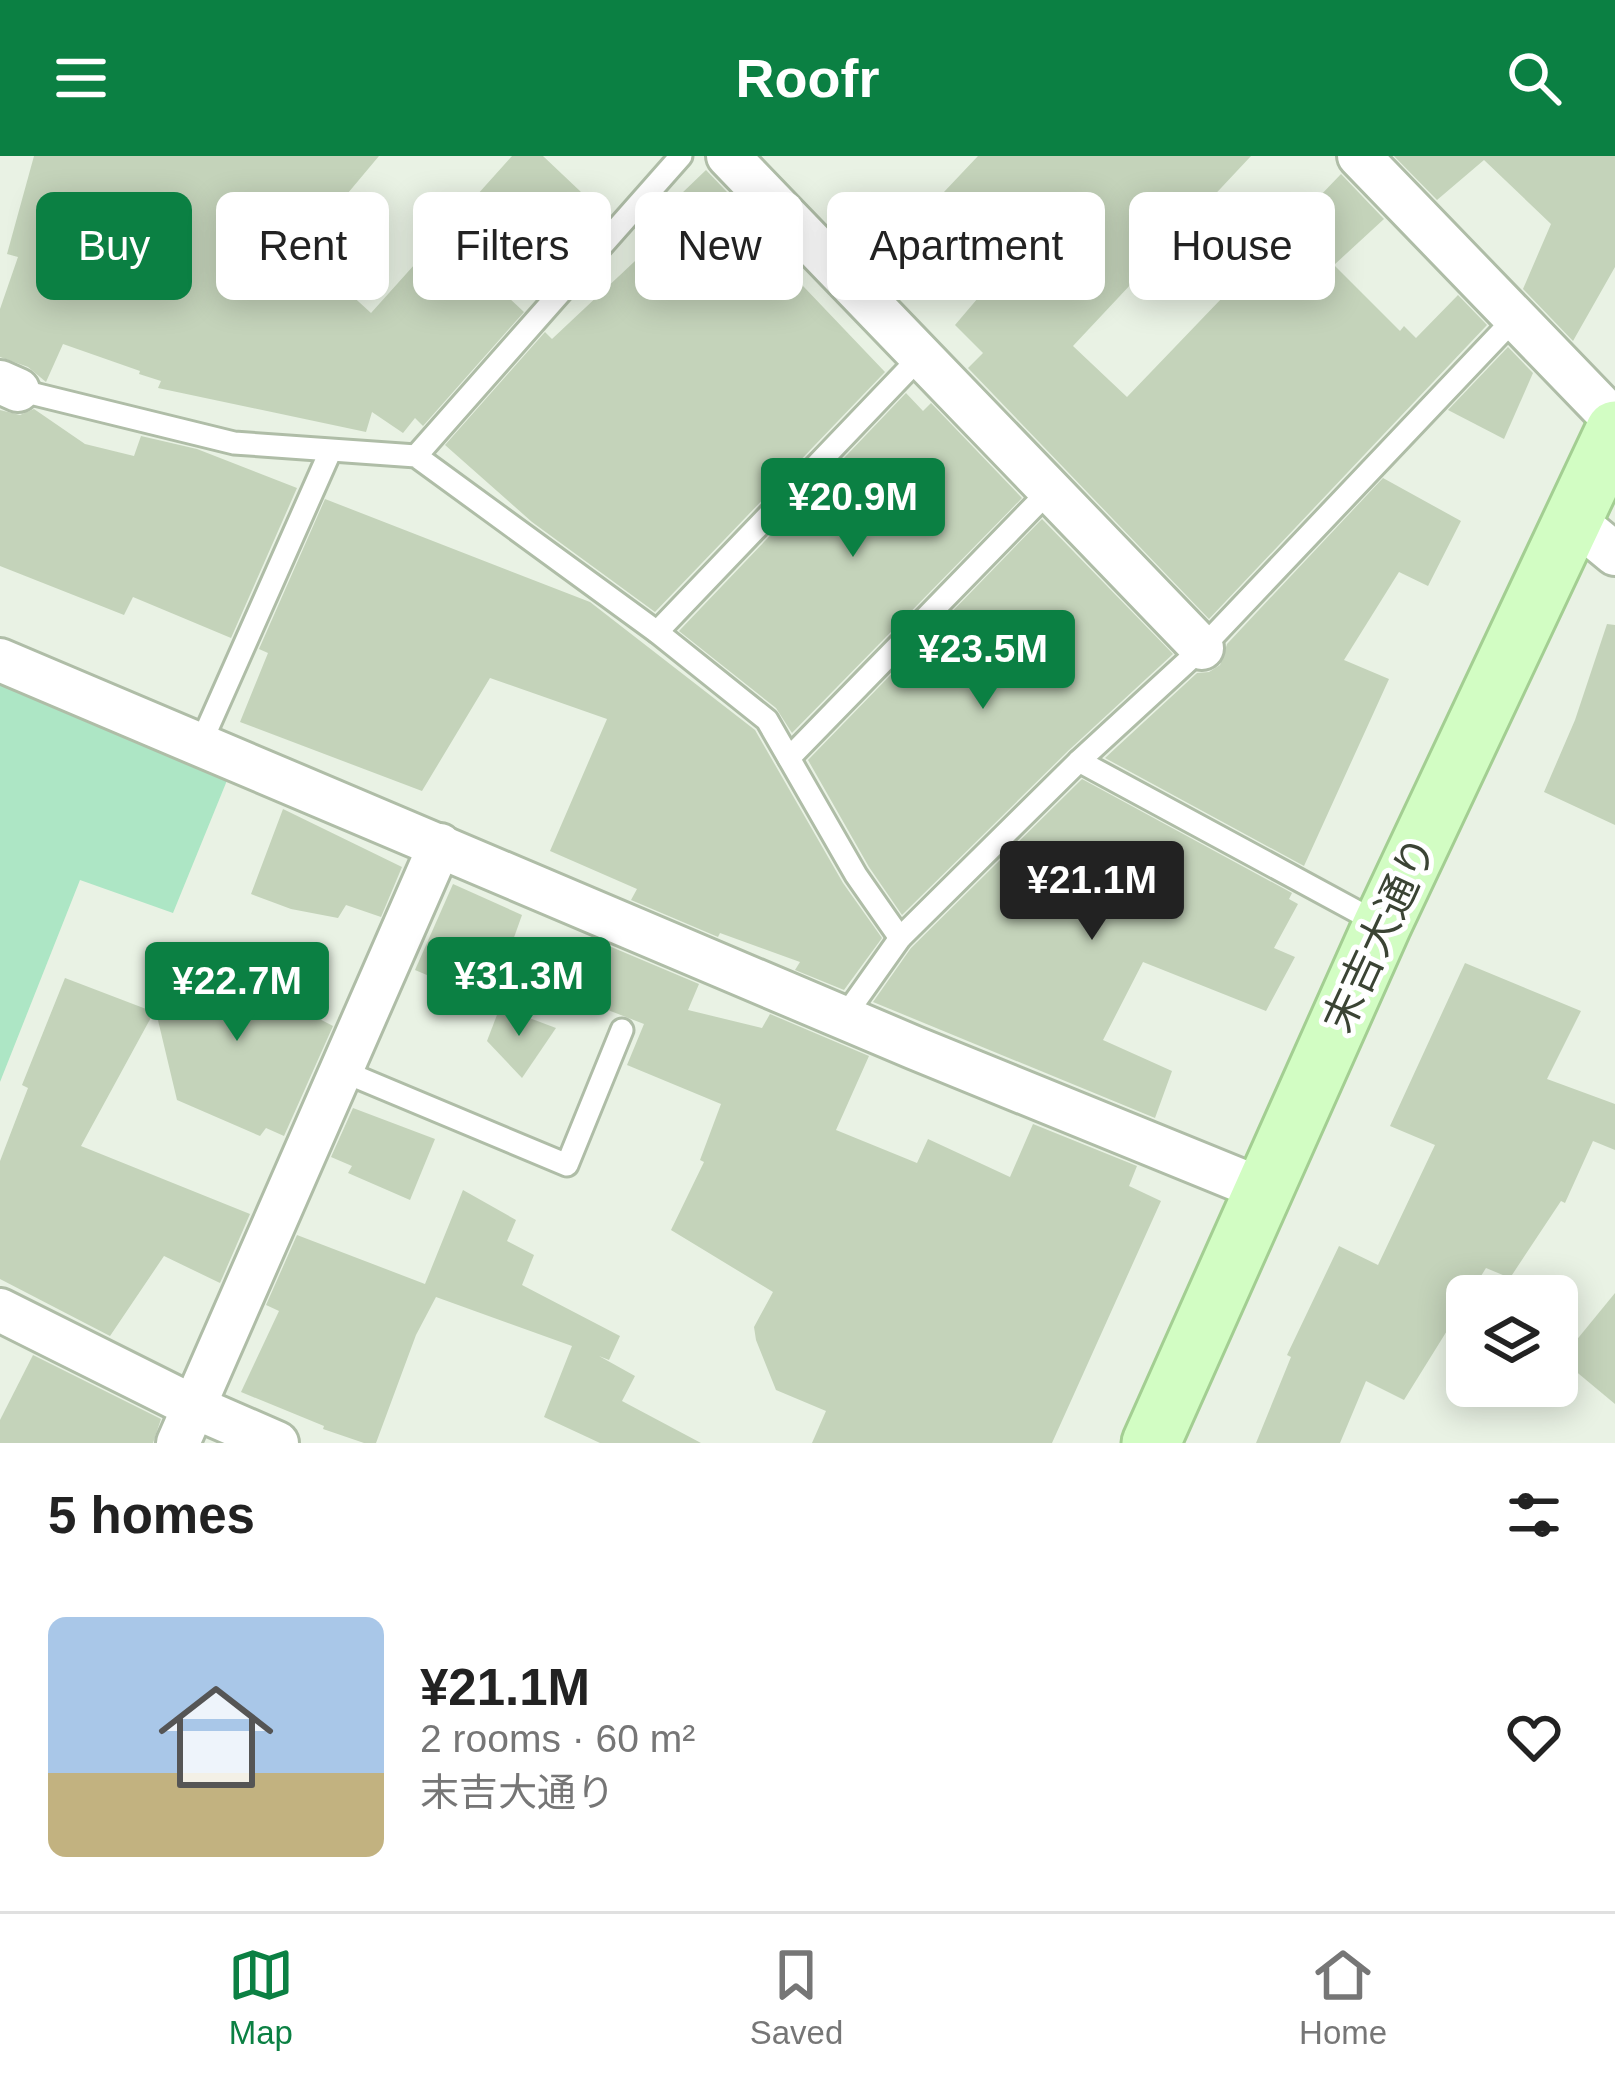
<!DOCTYPE html>
<html lang="en">
<head>
<meta charset="utf-8">
<style>
  :root { --surface:#fff; --page:#f6f6f6; --text:#222; --muted:#767676; --line:#e0e0e0; --accent:#0b8043 }
  body { margin:0; font-family:Helvetica,"Noto Sans JP",sans-serif; background:var(--page); color:var(--text); height:100vh; display:flex; flex-direction:column; font-size:45px; white-space:nowrap }
  * { box-sizing:border-box; margin:0 }
  p { font-size:39px; color:var(--muted) }
  .icon { flex:none; width:66px; height:66px; fill:none; stroke:currentColor; stroke-width:2; stroke-linecap:round; stroke-linejoin:round }
  .map { position:relative; height:1287px; overflow:hidden }
  .drawer { display:flex; flex-direction:column; background:var(--surface); flex:1 }
  .drawer>* { flex:none }
  .top-card { position:absolute; left:36px; top:36px; width:1545px; height:108px; display:flex; gap:24px }
  .buttons { position:absolute; left:1446px; top:1119px; display:grid; gap:24px }
  .buttons a { display:grid; place-items:center; width:132px; height:132px; border-radius:18px; background:var(--surface); box-shadow:0 6px 30px #0003; font-size:60px }
  .price { position:absolute; translate:-50% -102px; padding:0 27px; border-radius:12px; background:var(--accent); color:#fff; font-size:39px; line-height:78px; filter:drop-shadow(0 3px 6px #0008) }
  .price::after { content:''; position:absolute; left:50%; top:72px; width:36px; height:27px; margin-left:-18px; background:inherit; clip-path:polygon(0 0,100% 0,50% 100%) }
  .price.selected { background:#222; color:#fff }
  ul { padding:0; list-style:none }
  li { display:flex; align-items:center; gap:36px; height:300px; padding:0 48px }
  li+li { border-top:3px solid var(--line) }
  li span { display:grid; place-items:center; flex:none; width:336px; height:240px; border-radius:18px; color:#555 }
  li>.icon { margin-inline-start:auto }
  span .icon { width:144px; height:144px; fill:#fffc; stroke-width:1 }
  li b { font-size:51px }
  h2 { display:flex; justify-content:space-between; align-items:center; height:144px; padding:0 48px; font-size:51px }
  .pill { padding:0 42px; border-radius:18px; background:var(--surface); box-shadow:0 6px 30px #0003; font-size:42px; line-height:108px }
  .pill.selected { background:var(--accent); color:#fff }
  header { display:flex; justify-content:space-between; align-items:center; height:156px; padding:0 48px; background:var(--accent); color:#fff; font-size:54px; font-weight:800 }
  .dock { display:flex; justify-content:space-around; align-items:center; height:168px; border-top:3px solid var(--line); background:var(--surface); font-size:33px; color:var(--muted) }
  .dock a { display:grid; justify-items:center; gap:6px }
  .dock .selected { color:var(--accent) }
  .map>svg:first-child { display:block }
  .green { fill:#ade6c5 }
  .building { fill:#c4d3ba }
  .lines { fill:none; stroke-linecap:round; stroke-linejoin:round }
  .lane-casing { stroke:#afbda7; stroke-width:27 }
  .street-casing { stroke:#afbda7; stroke-width:48 }
  .secondary-casing { stroke:#a3ce92; stroke-width:63 }
  .lane { stroke:#fff; stroke-width:21 }
  .street { stroke:#fff; stroke-width:42 }
  .secondary { stroke:#d2fdc3; stroke-width:57 }
  .labels { text-anchor:middle; stroke-width:10; stroke-linejoin:round; paint-order:stroke }
  .street-label { font-size:42px; fill:#3b4434; stroke:#fff }
</style>
</head>
<body>
<header><svg class="icon" aria-label="menu" viewBox="0 0 24 24"><path d="M4 6h16M4 12h16M4 18h16"/></svg>Roofr<svg class="icon" aria-label="search" viewBox="0 0 24 24"><circle cx="10" cy="10" r="6"/><path d="M15 15l6 6"/></svg></header>
<div class="map">
<svg width="1615" height="1287" viewBox="0 0 1615 1287">
  <rect width="100%" height="100%" fill="#e9f2e4"/>
  <path class="green" d="M0,522L228,622L173,757L80,724L0,926Z"/>
  <g class="building">
    <path d="M34,0H379L301,93L371,157L512,0H543L581,36L489,123L524,156L423,270L415,262L403,277L372,256L366,276L158,232L161,225L139,218L140,215L63,188L46,226L28,211L0,201V153L18,101L7,98Z"/>
    <path d="M978,0H1251L1073,190L1127,241L1341,18L1384,63L1334,109L1400,175L1404,170L1416,182L1458,139L1487,169L1209,463L968,212L983,197L955,169L995,122L926,55Z"/>
    <path d="M1394,0H1615V111L1573,185L1523,133L1551,68L1484,4L1437,44Z"/>
    <path d="M706,14L790,102L783,109L885,216L655,456L532,366L445,289L545,176L552,183L668,74L656,62Z"/>
    <path d="M1508,191L1533,217L1504,283L1448,254Z"/>
    <path d="M906,237L923,255L931,247L1022,342L792,577L776,552L679,475Z"/>
    <path d="M34,253L85,288L134,300L141,280L197,293L297,332L231,482L133,441L124,459L0,410V254L20,259Z"/>
    <path d="M1383,322L1461,365L1428,430L1399,416L1344,504L1389,523L1304,710L1105,602L1197,517L1209,516L1220,509L1227,488Z"/>
    <path d="M325,343L590,446L755,574L843,727L882,782L844,834L795,814L800,806L720,777L718,781L631,744L637,733L550,695L607,563L490,522L422,635L240,566L268,497L259,493Z"/>
    <path d="M1042,363L1173,498L1069,594L902,759L869,711L808,604Z"/>
    <path d="M1607,468L1615,469V669L1544,636L1575,564Z"/>
    <path d="M1082,623L1292,737L1289,743L1298,748L1274,792L1295,801L1266,855L1143,806L1103,884L1172,915L1155,962L873,846L911,792Z"/>
    <path d="M283,653L402,711L381,761L346,749L338,762L291,753L251,738Z"/>
    <path d="M453,728L522,759L491,846L415,814Z"/>
    <path d="M190,789L259,820L256,828L310,850L308,857L333,870L284,980L266,972L260,980L177,944L157,860L170,815L180,816Z"/>
    <path d="M609,790L699,828L688,854L762,872L770,858L869,900L836,974L917,1007L928,983L1010,1021L1033,968L1137,1010L1129,1030L1161,1045L1052,1287H812L826,1255L776,1234L756,1184L754,1171L773,1136L671,1074L704,1006L700,1004L721,948L627,909L644,868L582,844Z"/>
    <path d="M1465,807L1581,855L1547,923L1615,948V994L1593,985L1565,1047L1561,1045L1510,1122L1486,1112L1404,1244L1366,1225L1340,1287H1256L1291,1201L1287,1199L1339,1090L1378,1109L1435,989L1390,970Z"/>
    <path d="M65,822L154,856L81,990L250,1058L220,1127L164,1100L110,1180L0,1123V1005L28,932L22,929Z"/>
    <path d="M500,851L556,872L522,922L487,885Z"/>
    <path d="M353,952L435,983L410,1044L348,1017L352,1010L331,1001Z"/>
    <path d="M463,1034L516,1064L507,1085L534,1099L522,1129L620,1180L609,1204L599,1200L635,1220L622,1245L701,1287H600L544,1261L572,1190L436,1141L416,1179L376,1287H364L323,1273L324,1270L241,1236L279,1155L266,1149L297,1079L425,1128Z"/>
    <path d="M1615,1137V1248L1561,1203Z"/>
    <path d="M33,1199L161,1263L153,1287H0V1264Z"/>
  </g>
  <g class="lines">
    <defs>
      <g id="lane">
        <path d="M18,234L234,287L416,300L657,476L767,564L856,719L900,782"/>
        <path d="M416,300L681,0"/>
        <path d="M657,476L921,200"/>
        <path d="M200,589L330,296"/>
        <path d="M789,602L1050,334"/>
        <path d="M1380,768L1079,605L1202,492L1515,162"/>
        <path d="M844,861L900,782L1079,605"/>
        <path d="M340,914L567,1009L622,874"/>
      </g>
      <g id="street">
        <path d="M728,0L1202,492"/>
        <path d="M1359,0L1615,265"/>
        <path d="M0,226L18,234"/>
        <path d="M1575,365L1615,398"/>
        <path d="M0,504L915,892L1261,1033"/>
        <path d="M0,1154L192,1250L277,1287"/>
        <path d="M178,1287L440,689"/>
      </g>
      <path id="secondary" d="M1151,1287L1382,769L1615,274"/>
    </defs>
    <use href="#lane" class="lane-casing"/>
    <use href="#street" class="street-casing"/>
    <use href="#secondary" class="secondary-casing"/>
    <use href="#lane" class="lane"/>
    <use href="#street" class="street"/>
    <use href="#secondary" class="secondary"/>
  </g>
  <g class="labels">
    <g class="street-label">
      <text transform="translate(1379 778) rotate(-65)" y="15">末吉大通り</text>
    </g>
  </g>
</svg>
<div class="buttons">
<a><svg class="icon" aria-label="layers" viewBox="0 0 24 24"><path d="M12 4l9 5-9 5-9-5zM3 14l9 5 9-5"/></svg></a>
</div>
<b class="price" style="left:853px;top:404px">¥20.9M</b>
<b class="price" style="left:983px;top:556px">¥23.5M</b>
<b class="price selected" style="left:1092px;top:787px">¥21.1M</b>
<b class="price" style="left:519px;top:883px">¥31.3M</b>
<b class="price" style="left:237px;top:888px">¥22.7M</b>
<div class="top-card">
<a class="pill selected">Buy</a>
<a class="pill">Rent</a>
<a class="pill">Filters</a>
<a class="pill">New</a>
<a class="pill">Apartment</a>
<a class="pill">House</a>
</div>
</div>
<section class="drawer">
<h2>5 homes<svg class="icon" aria-label="filters" viewBox="0 0 24 24"><path d="M4 7h16M4 17h16"/><circle cx="9" cy="7" r="2"/><circle cx="15" cy="17" r="2"/></svg></h2>
<ul>
<li><span style="background:linear-gradient(#a9c7e8 65%,#c2b280 0)"><svg class="icon" aria-label="home" viewBox="0 0 24 24"><path d="M3 11l9-7 9 7M6 9v11h12V9"/></svg></span><div><b>¥21.1M</b><p>2 rooms · 60 m²</p><p>末吉大通り</p></div><svg class="icon" aria-label="heart" viewBox="0 0 24 24"><path d="M12 20l-8-8c-3-5 5-10 8-4 3-6 11-1 8 4z"/></svg></li>
</ul>
</section>
<nav class="dock">
<a class="selected"><svg class="icon" aria-label="map" viewBox="0 0 24 24"><path d="M3 6l6-2 6 2 6-2v14l-6 2-6-2-6 2zM9 4v14M15 6v14"/></svg>Map</a>
<a><svg class="icon" aria-label="saved" viewBox="0 0 24 24"><path d="M7 4h10v16l-5-4-5 4z"/></svg>Saved</a>
<a><svg class="icon" aria-label="home" viewBox="0 0 24 24"><path d="M3 11l9-7 9 7M6 9v11h12V9"/></svg>Home</a>
</nav>
</body>
</html>
